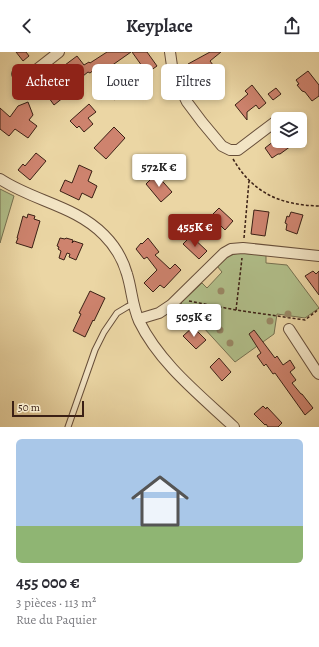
<!DOCTYPE html>
<html lang="fr">
<head>
<meta charset="utf-8">
<style>
  :root { --surface:#fff; --page:#f7f7f7; --text:#2b2b33; --muted:#7c7c81; --line:#e1e1e2; --accent:#8f2418 }
  body { margin:0; font-family:Alegreya,serif; background:var(--page); color:var(--text); height:100vh; display:flex; flex-direction:column; font-size:15px; white-space:nowrap }
  * { box-sizing:border-box; margin:0 }
  p { font-size:13px; color:var(--muted) }
  .icon { flex:none; width:22px; height:22px; fill:none; stroke:currentColor; stroke-width:2; stroke-linecap:round; stroke-linejoin:round }
  .map { position:relative; height:375px; overflow:hidden }
  .drawer { display:flex; flex-direction:column; background:var(--surface); flex:1 }
  .drawer>* { flex:none }
  .hud { position:absolute; left:12px; top:12px; width:295px; height:36px; display:flex; gap:8px }
  .tools { position:absolute; left:271px; top:60px; display:grid; gap:8px }
  .tools a { display:grid; place-items:center; width:36px; height:36px; border-radius:6px; background:var(--surface); box-shadow:0 2px 6px #0003; font-size:20px }
  .scale { position:absolute; left:12px; bottom:10px; width:72px; box-sizing:border-box; padding-left:4px; border:2px solid #3b2015; border-top:0; font-size:11px; line-height:14px; white-space:nowrap; color:#3b2015; -webkit-text-stroke:3px #f2e4c4; paint-order:stroke }
  .price { position:absolute; translate:-50% -34px; padding:0 9px; border-radius:4px; background:#fff; color:#222; font-size:13px; line-height:26px; filter:drop-shadow(0 1px 2px #0008) }
  .price::after { content:''; position:absolute; left:50%; top:24px; width:12px; height:9px; margin-left:-6px; background:inherit; clip-path:polygon(0 0,100% 0,50% 100%) }
  .price.current { background:var(--accent); color:#fff }
  ul { padding:0; list-style:none }
  li { display:grid; align-content:center; gap:8px; height:212px; padding:0 16px }
  li+li { border-top:1px solid var(--line) }
  li span { display:grid; place-items:center; height:124px; border-radius:6px; color:#555 }
  li>.icon { margin-inline-start:auto }
  span .icon { width:72px; height:72px; fill:#fffc; stroke-width:1 }
  li b { font-size:17px }
  .tag { padding:0 14px; border-radius:6px; background:var(--surface); box-shadow:0 2px 6px #0003; font-size:14px; line-height:36px }
  .tag.current { background:var(--accent); color:#fff }
  header { display:flex; justify-content:space-between; align-items:center; height:52px; padding:0 16px; background:var(--surface); font-size:18px; font-weight:700 }
  .map>svg:first-child { display:block }
  .green { fill:#b1bf8a; stroke:#767050 }
  .building { fill:#ce836e; stroke:#3b2015 }
  .lines { fill:none; stroke-linecap:round; stroke-linejoin:round }
  .lane-casing { stroke:#674e39; stroke-width:7 }
  .street-casing { stroke:#674e39; stroke-width:12 }
  .path { stroke:#3b2015; stroke-width:1.5; stroke-dasharray:3 2; stroke-linecap:butt }
  .lane { stroke:#f2e4c4; stroke-width:5 }
  .street { stroke:#f2e4c4; stroke-width:10 }
  .tree { fill:#9a8865 }
</style>
</head>
<body>
<header><svg class="icon" aria-label="back" viewBox="0 0 24 24"><path d="M15 5l-7 7 7 7"/></svg>Keyplace<svg class="icon" aria-label="share" viewBox="0 0 24 24"><path d="M12 15V3M7 8l5-5 5 5M5 13v7h14v-7"/></svg></header>
<div class="map">
<svg width="319" height="375" viewBox="0 0 319 375">
  <rect width="100%" height="100%" fill="#ebd6a4"/>
  <filter id="stains"><feTurbulence type="fractalNoise" baseFrequency=".005" numOctaves="4"/><feColorMatrix values="0 0 0 0 .2 0 0 0 0 .09 0 0 0 0 .02 0 0 0 .5 -.17"/></filter>
  <radialGradient id="worn" r=".72"><stop offset=".6" stop-color="#630" stop-opacity="0"/><stop offset="1" stop-color="#630" stop-opacity=".3"/></radialGradient>
  <g class="green">
    <path d="M0,137L14,144L0,191Z"/>
    <path d="M239,201L266,203V211L287,213L319,256L305,266L277,262L274,282L235,310L181,251L202,231L207,236L222,220L217,214C224,207 229,203 239,201Z"/>
  </g>
  <g class="building">
    <path d="M16,0H26L29,4L23,9Z"/>
    <path d="M107,0H131L104,19L100,13L90,21L88,20L73,32L67,24L56,34L64,45L54,53L41,35L63,19L61,16L77,4L84,13L89,10L90,11Z"/>
    <path d="M132,0H147L157,14L147,21Z"/>
    <path d="M210,0H221L210,9L213,13L194,24L188,12Z"/>
    <path d="M308,19L319,33V44L312,49L305,40L302,39L297,33L299,32L296,28Z"/>
    <path d="M118,32L125,40L114,48L108,40Z"/>
    <path d="M252,33L266,51L259,57L256,53L247,60V68L235,53L248,42L245,39Z"/>
    <path d="M276,36L281,42L273,48L268,42Z"/>
    <path d="M28,50L33,63L29,68L37,74L28,86L15,77L9,84L0,77V56L10,65L18,54Z"/>
    <path d="M89,52L96,60L88,66L93,72L84,80L79,74L77,76L70,69Z"/>
    <path d="M114,75L125,86L106,107L94,96Z"/>
    <path d="M274,89H287L291,94L280,102H278L272,106L265,96Z"/>
    <path d="M36,101L46,109L30,128L18,118L23,112L25,114Z"/>
    <path d="M79,113L92,119L88,129L97,134L92,146L82,141L79,148L60,139L65,128L72,131Z"/>
    <path d="M156,122L172,140L161,150L146,132Z"/>
    <path d="M219,156L233,169L225,178L211,164Z"/>
    <path d="M254,158L269,160L265,184L251,182Z"/>
    <path d="M291,160L303,163L297,182L286,178L287,172L285,171L287,164L289,165Z"/>
    <path d="M28,162L35,164L34,167L40,169L32,196L16,191L18,186H17L23,164L27,166Z"/>
    <path d="M191,184L207,199L199,207L183,192Z"/>
    <path d="M60,186L65,187L66,186L73,188L72,191L74,189L83,192L76,208L69,205L70,202L67,201L64,208L59,206L61,199L58,197L59,195L57,194Z"/>
    <path d="M148,186L159,200L155,203L170,217L175,212L181,218L164,236L160,233L153,240L144,231L157,218L147,205L144,207L136,197L141,191L142,192Z"/>
    <path d="M313,219L316,222L319,219V243L305,224Z"/>
    <path d="M90,239L105,246L94,269L93,268L85,285L73,279L81,262L79,261Z"/>
    <path d="M193,275L206,288L196,297L183,284Z"/>
    <path d="M254,278L275,306L277,304L283,313L290,308L295,316L290,320L296,328L292,331L301,342H302L313,356L305,363L275,321L273,322L266,312L264,314L257,304L261,301L249,282Z"/>
    <path d="M219,306L231,320L222,329L210,315Z"/>
    <path d="M263,354L266,357L267,355L282,371L278,375H268L266,372L265,373L254,362Z"/>
  </g>
  <g class="lines">
    <defs>
      <path id="lane" d="M68,375L95,298L104,280L117,261L127,255L133,252"/>
      <g id="street">
        <path d="M170,0L173,21L187,50L202,70L222,94L230,98H238L275,70L278,69"/>
        <path d="M17,22H31L59,0"/>
        <path d="M0,127C33,149 76,154 104,183C114,193 123,208 127,222C132,238 132,253 139,269C160,312 200,343 234,375"/>
        <path d="M139,267L159,261L171,253L224,201L231,197L243,196L319,204"/>
        <path d="M289,277L317,320L319,322"/>
      </g>
    </defs>
    <use href="#lane" class="lane-casing"/>
    <use href="#street" class="street-casing"/>
    <g class="path">
      <path d="M233,107C253,141 280,153 319,154"/>
      <path d="M244,186L249,129"/>
      <path d="M189,249L236,258L305,268L319,257"/>
      <path d="M236,258L242,206"/>
    </g>
    <use href="#lane" class="lane"/>
    <use href="#street" class="street"/>
  </g>
  <g class="tree">
    <circle cx="221" cy="239" r="3.5"/>
    <circle cx="200" cy="262" r="3.5"/>
    <circle cx="288" cy="262" r="3.5"/>
    <circle cx="209" cy="269" r="3.5"/>
    <circle cx="270" cy="269" r="3.5"/>
    <circle cx="220" cy="278" r="3.5"/>
    <circle cx="230" cy="291" r="3.5"/>
  </g>
  <rect width="100%" height="100%" filter="url(#stains)"/>
  <rect width="100%" height="100%" fill="url(#worn)"/>
</svg>
<div class="tools">
<a><svg class="icon" aria-label="layers" viewBox="0 0 24 24"><path d="M12 4l9 5-9 5-9-5zM3 14l9 5 9-5"/></svg></a>
</div>
<div class="scale">50 m</div>
<b class="price" style="left:159px;top:136px">572K €</b>
<b class="price current" style="left:195px;top:196px">455K €</b>
<b class="price" style="left:194px;top:286px">505K €</b>
<div class="hud">
<a class="tag current">Acheter</a>
<a class="tag">Louer</a>
<a class="tag">Filtres</a>
</div>
</div>
<section class="drawer">
<ul>
<li><span style="background:linear-gradient(#a9c7e8 70%,#8fb573 0)"><svg class="icon" aria-label="home" viewBox="0 0 24 24"><path d="M3 11l9-7 9 7M6 9v11h12V9"/></svg></span><div><b>455 000 €</b><p>3 pièces · 113 m²</p><p>Rue du Paquier</p></div></li>
</ul>
</section>
</body>
</html>
